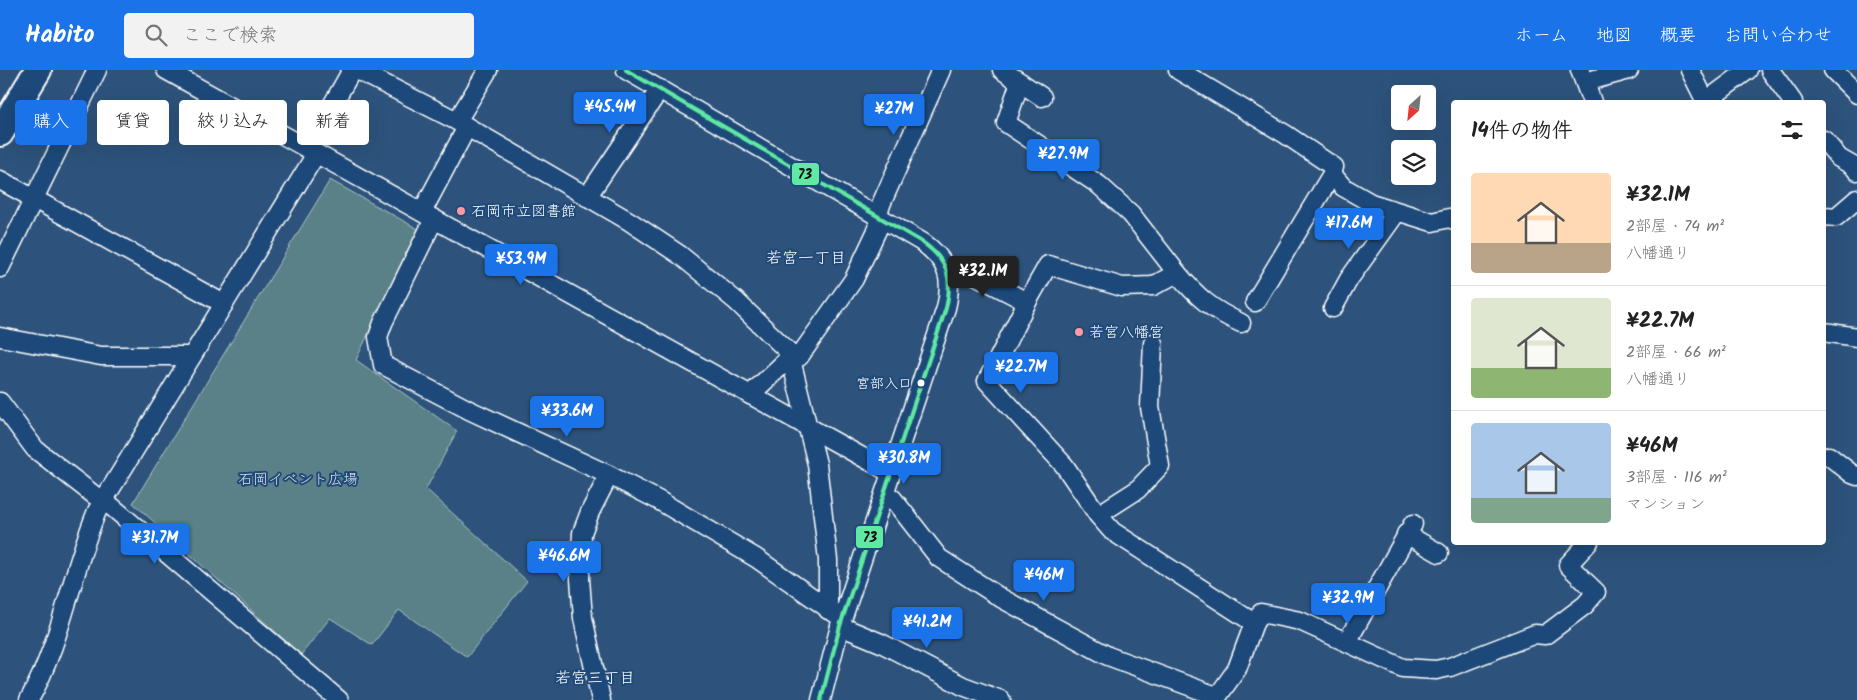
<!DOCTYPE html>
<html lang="ja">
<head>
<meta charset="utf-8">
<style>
  :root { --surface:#fff; --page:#f2f2f2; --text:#222; --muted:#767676; --line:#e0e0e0; --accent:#1a73e8 }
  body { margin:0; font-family:Kalam,"Klee One",sans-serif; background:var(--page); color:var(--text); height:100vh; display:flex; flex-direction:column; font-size:19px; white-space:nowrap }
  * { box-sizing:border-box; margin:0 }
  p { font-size:16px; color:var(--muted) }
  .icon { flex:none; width:28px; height:28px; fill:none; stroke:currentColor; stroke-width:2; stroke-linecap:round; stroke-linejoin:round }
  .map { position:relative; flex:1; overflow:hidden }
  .details { position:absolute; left:1451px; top:30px; width:375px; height:445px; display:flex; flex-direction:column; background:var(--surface); border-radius:5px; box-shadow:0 5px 20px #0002 }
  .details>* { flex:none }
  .hud { position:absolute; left:15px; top:30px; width:475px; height:45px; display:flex; gap:10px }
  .needle { width:32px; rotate:207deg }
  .controls { position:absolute; left:1391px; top:15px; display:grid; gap:10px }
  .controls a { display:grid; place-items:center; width:45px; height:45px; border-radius:5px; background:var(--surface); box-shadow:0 5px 20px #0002; font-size:25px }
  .price { position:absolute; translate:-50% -42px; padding:0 11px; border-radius:5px; background:var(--accent); color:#fff; font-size:16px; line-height:32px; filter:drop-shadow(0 1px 2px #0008) }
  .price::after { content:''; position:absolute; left:50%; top:30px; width:15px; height:11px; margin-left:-8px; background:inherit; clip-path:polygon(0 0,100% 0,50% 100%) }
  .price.on { background:#222; color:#fff }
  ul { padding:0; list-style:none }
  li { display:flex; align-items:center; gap:15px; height:125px; padding:0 20px }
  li+li { border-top:1px solid var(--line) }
  li span { display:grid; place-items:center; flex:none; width:140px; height:100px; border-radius:5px; color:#555 }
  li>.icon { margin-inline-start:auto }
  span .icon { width:60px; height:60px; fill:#fffc; stroke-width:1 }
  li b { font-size:21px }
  h2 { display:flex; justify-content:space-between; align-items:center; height:60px; padding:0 20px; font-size:21px }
  .chip { padding:0 18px; border-radius:5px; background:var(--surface); box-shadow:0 5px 20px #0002; font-size:18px; line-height:45px }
  .chip.on { background:var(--accent); color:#fff }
  header { display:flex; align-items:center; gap:30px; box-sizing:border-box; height:70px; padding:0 25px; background:var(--accent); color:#fff }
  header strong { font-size:24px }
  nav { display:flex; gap:28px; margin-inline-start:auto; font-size:18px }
  .search { width:350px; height:45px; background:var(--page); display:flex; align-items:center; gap:12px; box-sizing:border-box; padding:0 18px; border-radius:5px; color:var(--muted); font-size:19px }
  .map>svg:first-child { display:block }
  .green { fill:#5a8187; stroke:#acc0c3 }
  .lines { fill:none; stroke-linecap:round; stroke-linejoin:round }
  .minor-casing { stroke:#fff; stroke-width:21 }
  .highway-casing { stroke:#fff; stroke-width:30 }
  .minor { stroke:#1f4a7a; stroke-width:18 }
  .highway { stroke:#1f4a7a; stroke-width:26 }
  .bus-1-casing { stroke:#1f4a7a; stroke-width:8 }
  .bus-1 { stroke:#60e9a3; stroke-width:4 }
  .poi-dot { fill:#ff9aa2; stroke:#1f4a7a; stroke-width:2 }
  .bus-dot { fill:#fff; stroke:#1f4a7a; stroke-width:2 }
  .labels { text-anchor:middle; stroke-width:4; stroke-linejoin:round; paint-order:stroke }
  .bus-label { font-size:14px; fill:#fff; stroke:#1f4a7a; text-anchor:end }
  .poi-label { font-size:15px; fill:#fff; stroke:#1f4a7a; text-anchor:start }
  .park-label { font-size:15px; fill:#d6e0e1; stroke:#1f4a7a }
  .neighbourhood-label { font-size:16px; fill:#fff; stroke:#1f4a7a }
  .line-badge { stroke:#1f4a7a; stroke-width:2 }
  .pale-badge-label { font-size:14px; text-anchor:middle; font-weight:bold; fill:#111 }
</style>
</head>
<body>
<header>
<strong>Habito</strong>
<div class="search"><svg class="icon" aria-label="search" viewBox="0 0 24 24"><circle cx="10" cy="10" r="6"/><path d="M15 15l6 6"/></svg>ここで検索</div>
<nav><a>ホーム</a><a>地図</a><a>概要</a><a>お問い合わせ</a></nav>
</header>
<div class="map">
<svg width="1857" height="630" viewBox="0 0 1857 630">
  <rect width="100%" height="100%" fill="#2d537c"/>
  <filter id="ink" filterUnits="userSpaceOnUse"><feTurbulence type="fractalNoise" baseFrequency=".02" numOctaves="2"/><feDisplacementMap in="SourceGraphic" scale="10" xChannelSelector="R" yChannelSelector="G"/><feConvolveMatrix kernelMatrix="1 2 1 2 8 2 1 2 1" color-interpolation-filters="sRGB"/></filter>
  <g filter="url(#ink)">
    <path class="green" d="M330,110L418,159L356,290L457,361L426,419L527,511L467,587L399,540L372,575L330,548L301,585L133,433Z"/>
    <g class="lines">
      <defs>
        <g id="minor">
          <path d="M166,0L891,403"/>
          <path d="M357,0L457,51L629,151L680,185L736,231L789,282L817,394L828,490V540"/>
          <path d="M626,0L922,172C948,190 953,209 946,238L840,556L821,630"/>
          <path d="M1002,0L1042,27"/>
          <path d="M1178,0L1285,64L1334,97L1332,104L1343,117L1371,133L1432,152L1449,148L1454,150"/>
          <path d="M1580,0L1592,32"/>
          <path d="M1690,0L1706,32"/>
          <path d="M1770,0L1793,32"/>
          <path d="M1833,0L1857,24"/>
          <path d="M1020,12L1006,53L1099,115L1131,144L1177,203"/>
          <path d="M1585,12L1629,0"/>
          <path d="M1705,32L1748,0"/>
          <path d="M457,51L488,0"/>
          <path d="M1824,70L1839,88L1853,96L1857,101"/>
          <path d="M308,78L352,0"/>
          <path d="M0,110L224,234"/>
          <path d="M587,127L660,19"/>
          <path d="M422,142L467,57"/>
          <path d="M1824,146L1836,147L1857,129"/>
          <path d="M434,149L383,253L378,267L383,295L469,340L609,405L658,430L756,488L836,544"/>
          <path d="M0,198L97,0"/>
          <path d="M946,200L967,201L1027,232"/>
          <path d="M1255,232L1332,104"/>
          <path d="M1333,238L1349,209L1397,142"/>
          <path d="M1241,253C1212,240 1197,227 1177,203L1153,216L1122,217L1048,195L1027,232L987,311L1064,395L1098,445L1112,461L1254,553"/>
          <path d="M1824,262L1857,267"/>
          <path d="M0,267L101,286H192"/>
          <path d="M750,325L785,292L799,287L854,209L879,156L877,146L882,132L941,0"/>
          <path d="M0,332L35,379L94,425L104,430L339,630"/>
          <path d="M1829,386L1852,404L1857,406"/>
          <path d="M885,423L893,429L939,488L1001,528L1108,586L1216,626"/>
          <path d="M1098,445L1137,420L1160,396L1150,337L1153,273"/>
          <path d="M1406,464L1439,483"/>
          <path d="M840,556L881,573L963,616L1001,630"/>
          <path d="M1347,572L1413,454"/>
          <path d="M29,630C62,571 71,503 97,441L316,84"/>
          <path d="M601,630L583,548L580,509L582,463L590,442L609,405"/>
          <path d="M1215,630L1237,599L1254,553L1261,543L1300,551L1403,598L1436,600L1450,597L1535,564L1545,565L1585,535L1596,522L1568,495L1589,472"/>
        </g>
        <path id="highway" d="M0,63L38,0"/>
      </defs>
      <use href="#minor" class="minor-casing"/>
      <use href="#highway" class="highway-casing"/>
      <use href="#minor" class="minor"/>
      <use href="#highway" class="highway"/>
      <defs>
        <path id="bus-1" d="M626,0L922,172C948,190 953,209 946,238L840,556L821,630"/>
      </defs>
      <use href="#bus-1" class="bus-1-casing"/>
      <use href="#bus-1" class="bus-1"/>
    </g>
  </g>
  <g class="poi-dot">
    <circle cx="461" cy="141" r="5"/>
    <circle cx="1079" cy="262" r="5"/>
  </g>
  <circle class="bus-dot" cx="921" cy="313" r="4.5"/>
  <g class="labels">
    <g class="bus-label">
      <text x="912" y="318">宮部入口</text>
    </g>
    <g class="poi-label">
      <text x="471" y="146">石岡市立図書館</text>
      <text x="1089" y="267">若宮八幡宮</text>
    </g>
    <g class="park-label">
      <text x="298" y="414">石岡イベント広場</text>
    </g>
    <g class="neighbourhood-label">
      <text x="806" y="193">若宮一丁目</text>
      <text x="595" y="613">若宮三丁目</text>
    </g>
  </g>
  <g class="line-badge">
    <rect x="791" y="92" width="29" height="24" rx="5" fill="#60e9a3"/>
    <rect x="855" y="455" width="29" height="24" rx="5" fill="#60e9a3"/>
  </g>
  <g class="pale-badge-label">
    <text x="805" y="109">73</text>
    <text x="870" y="472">73</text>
  </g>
</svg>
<div class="controls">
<a><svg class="needle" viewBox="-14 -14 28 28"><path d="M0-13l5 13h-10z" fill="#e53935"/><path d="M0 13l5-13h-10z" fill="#767676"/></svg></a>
<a><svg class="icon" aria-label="layers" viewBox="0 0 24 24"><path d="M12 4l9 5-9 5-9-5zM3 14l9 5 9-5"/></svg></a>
</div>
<b class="price" style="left:610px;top:64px">¥45.4M</b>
<b class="price" style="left:894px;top:66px">¥27M</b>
<b class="price" style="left:1063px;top:111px">¥27.9M</b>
<b class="price" style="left:1349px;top:180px">¥17.6M</b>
<b class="price" style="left:521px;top:216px">¥53.9M</b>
<b class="price on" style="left:983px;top:228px">¥32.1M</b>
<b class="price" style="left:1021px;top:324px">¥22.7M</b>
<b class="price" style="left:567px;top:368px">¥33.6M</b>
<b class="price" style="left:904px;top:415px">¥30.8M</b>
<b class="price" style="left:155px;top:495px">¥31.7M</b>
<b class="price" style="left:564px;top:513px">¥46.6M</b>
<b class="price" style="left:1044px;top:532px">¥46M</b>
<b class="price" style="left:1348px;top:555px">¥32.9M</b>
<b class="price" style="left:927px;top:579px">¥41.2M</b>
<div class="hud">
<a class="chip on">購入</a>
<a class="chip">賃貸</a>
<a class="chip">絞り込み</a>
<a class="chip">新着</a>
</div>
<section class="details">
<h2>14件の物件<svg class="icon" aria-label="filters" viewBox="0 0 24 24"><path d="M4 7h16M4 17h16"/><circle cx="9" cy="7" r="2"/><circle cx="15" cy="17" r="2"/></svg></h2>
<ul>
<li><span style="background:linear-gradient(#ffd9b3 70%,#b9a48a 0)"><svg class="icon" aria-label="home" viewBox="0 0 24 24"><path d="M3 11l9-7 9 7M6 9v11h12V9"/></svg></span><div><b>¥32.1M</b><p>2部屋 · 74 m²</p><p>八幡通り</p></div></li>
<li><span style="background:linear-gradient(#dfe7d0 70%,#8fb573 0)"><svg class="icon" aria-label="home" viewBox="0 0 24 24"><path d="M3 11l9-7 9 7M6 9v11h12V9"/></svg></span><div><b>¥22.7M</b><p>2部屋 · 66 m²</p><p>八幡通り</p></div></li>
<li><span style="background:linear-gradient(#a9c7e8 75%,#7fa58c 0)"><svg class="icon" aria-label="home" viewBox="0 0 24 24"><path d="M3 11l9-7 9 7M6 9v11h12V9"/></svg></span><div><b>¥46M</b><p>3部屋 · 116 m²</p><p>マンション</p></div></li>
</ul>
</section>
</div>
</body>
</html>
